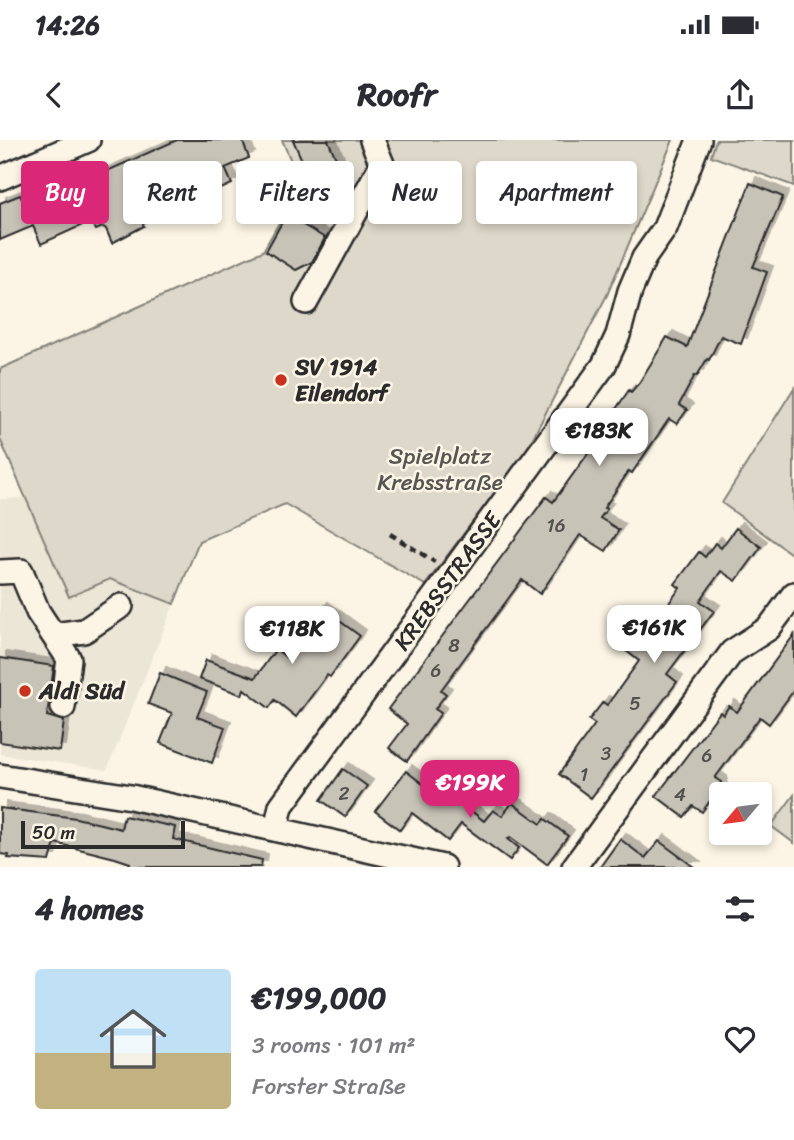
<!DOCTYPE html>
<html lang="en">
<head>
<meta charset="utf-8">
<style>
  :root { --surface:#fff; --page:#f2f2f3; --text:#2b2b33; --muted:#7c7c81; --accent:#db2777 }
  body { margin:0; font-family:Sriracha,sans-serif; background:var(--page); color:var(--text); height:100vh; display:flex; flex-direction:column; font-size:26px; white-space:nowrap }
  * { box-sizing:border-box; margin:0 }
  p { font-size:23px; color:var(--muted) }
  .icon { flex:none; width:38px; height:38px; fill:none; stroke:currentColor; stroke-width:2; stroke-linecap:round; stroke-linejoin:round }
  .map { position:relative; height:727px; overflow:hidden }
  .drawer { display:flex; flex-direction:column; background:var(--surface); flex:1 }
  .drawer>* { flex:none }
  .guide { position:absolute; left:21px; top:21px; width:752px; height:63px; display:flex; gap:14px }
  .needle { width:46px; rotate:241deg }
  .buttons { position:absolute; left:709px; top:642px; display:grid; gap:14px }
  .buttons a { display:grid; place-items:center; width:63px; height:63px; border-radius:7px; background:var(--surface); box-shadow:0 4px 10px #0003; font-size:35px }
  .scale { position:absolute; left:21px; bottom:18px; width:164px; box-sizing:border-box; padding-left:7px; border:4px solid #2b2b2b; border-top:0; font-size:19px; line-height:24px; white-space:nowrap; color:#2b2b2b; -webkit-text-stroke:5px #fcf5e5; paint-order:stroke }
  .price { position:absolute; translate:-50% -60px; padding:0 16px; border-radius:14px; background:#fff; color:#222; font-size:23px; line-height:46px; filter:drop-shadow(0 2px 4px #0008) }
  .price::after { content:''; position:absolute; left:50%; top:42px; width:21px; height:16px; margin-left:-10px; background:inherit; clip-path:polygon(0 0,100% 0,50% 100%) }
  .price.current { background:var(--accent); color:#fff }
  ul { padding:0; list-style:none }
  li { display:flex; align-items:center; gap:21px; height:175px; padding:0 35px }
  li span { display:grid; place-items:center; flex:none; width:196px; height:140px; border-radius:7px; color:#555 }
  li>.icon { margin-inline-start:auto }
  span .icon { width:84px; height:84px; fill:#fffc; stroke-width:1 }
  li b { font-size:30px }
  h2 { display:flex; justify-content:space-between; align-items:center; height:84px; padding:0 35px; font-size:30px }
  .tag { padding:0 24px; border-radius:7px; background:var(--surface); box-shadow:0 4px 10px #0003; font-size:24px; line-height:63px }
  .tag.current { background:var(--accent); color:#fff }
  .status { display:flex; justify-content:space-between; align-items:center; height:49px; padding:0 35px; background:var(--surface); direction:ltr }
  .status svg { height:19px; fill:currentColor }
  header { display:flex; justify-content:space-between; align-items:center; height:91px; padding:0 35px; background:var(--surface); font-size:32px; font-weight:800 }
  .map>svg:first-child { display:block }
  .built { fill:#ece6d7 }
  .green { fill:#ded8ca; stroke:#84827a; stroke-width:2 }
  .building { fill:#c8c3b7; stroke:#2b2b2b; stroke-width:2; filter:url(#shadow) }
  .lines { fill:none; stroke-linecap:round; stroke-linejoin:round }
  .minor-casing { stroke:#2b2b2b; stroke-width:28 }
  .path { stroke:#2b2b2b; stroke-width:4.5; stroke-dasharray:7 5; stroke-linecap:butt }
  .minor { stroke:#fcf5e5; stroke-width:23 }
  .poi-dot { fill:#c8321e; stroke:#fcf5e5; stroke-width:2.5 }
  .labels { text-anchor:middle; stroke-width:5; stroke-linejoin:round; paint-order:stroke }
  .number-label { font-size:19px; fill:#52514e }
  .poi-label { font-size:23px; font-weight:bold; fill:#2b2b2b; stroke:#fcf5e5; text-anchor:start }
  .park-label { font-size:23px; fill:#585653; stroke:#fcf5e5 }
  .street-label { font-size:23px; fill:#2b2b2b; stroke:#fcf5e5 }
</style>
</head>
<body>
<div class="status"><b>14:26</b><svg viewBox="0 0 49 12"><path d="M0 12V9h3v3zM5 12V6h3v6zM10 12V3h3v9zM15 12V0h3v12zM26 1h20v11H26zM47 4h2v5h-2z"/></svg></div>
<header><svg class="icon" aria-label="back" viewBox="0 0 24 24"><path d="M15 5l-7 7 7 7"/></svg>Roofr<svg class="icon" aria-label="share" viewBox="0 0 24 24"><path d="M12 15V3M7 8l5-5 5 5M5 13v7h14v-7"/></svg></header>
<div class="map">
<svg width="794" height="727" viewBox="0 0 794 727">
  <defs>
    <filter id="shadow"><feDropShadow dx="6" dy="-6" stdDeviation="0" flood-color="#0004"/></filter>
  </defs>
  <rect width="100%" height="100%" fill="#fcf5e5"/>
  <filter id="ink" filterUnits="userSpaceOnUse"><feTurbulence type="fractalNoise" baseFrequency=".0143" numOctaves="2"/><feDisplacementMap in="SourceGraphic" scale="14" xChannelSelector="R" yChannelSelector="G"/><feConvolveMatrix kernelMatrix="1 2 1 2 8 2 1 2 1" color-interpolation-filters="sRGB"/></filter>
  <g filter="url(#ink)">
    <path class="built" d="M25,358L69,457L110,439L174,464L107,630L0,614V359Z"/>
    <g class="green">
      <path d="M282,0H673L607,155L526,311L425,445L285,364L199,401L174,464L110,439L69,457L0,299V229L263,111L301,44Z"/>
      <path d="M716,0H794V46L711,16Z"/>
      <path d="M794,248V416L722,363Z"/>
      <path d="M794,655V703L771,686Z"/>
    </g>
    <g class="building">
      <path d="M177,0H242L249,18L225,28L232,44L210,54L198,25L160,41L165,52L136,67L144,86L112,103L106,89L103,87L96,90L91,81L41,104L33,86L0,100V63L20,55L26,67Z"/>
      <path d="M293,0H328L341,30L312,43Z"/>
      <path d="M750,43L783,57L753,127L767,132L741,204L721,196L709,220L707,219L697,236L695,235L679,265L687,270L677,284L669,279L632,333L629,331L604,368L607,369L600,378L619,390L606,411L580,395L540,454L522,440L441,550L446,554L435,569L441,573L407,621L389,608L407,584L388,569L546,357L553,362L607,287L605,285L629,250L631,252L639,243L667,197L687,207Z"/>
      <path d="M286,75L325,98L312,122L296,130L266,111Z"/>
      <path d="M736,388L761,407L736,441L721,431L700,461L714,471L667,534L677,542L591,658L559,634L595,584L589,580L603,562L607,565L639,521L620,506L630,492L641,501L680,448L675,444L699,412L705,417L715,403L721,408Z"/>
      <path d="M322,468L360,496L330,537L327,535L296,577L275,560L269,568L244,549L242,555L199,539L206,520L255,538L276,509L286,517Z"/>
      <path d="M794,495V550L769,584L760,577L715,638L721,642V670L710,661L702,672L693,666L684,677L656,656L720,572L723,575L729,566L737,572Z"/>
      <path d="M0,518L54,526L47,576L64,581L60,611L0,602Z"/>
      <path d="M160,533L207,552L197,577L225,587L212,623L160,603L172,573L148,564Z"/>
      <path d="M343,629L367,646L345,677L321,660Z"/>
      <path d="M406,631L436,654L441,647L484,681L493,670L502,676L512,663L541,684L545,679L568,696L547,724L510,697L508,699L519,708L510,720L461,684L448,701L412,673L400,690L375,671Z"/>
      <path d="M0,668L76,678L121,689L124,676L175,687L173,699L262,720L261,727H129L130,723L115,718L55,703L50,721L8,718L9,715L0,714Z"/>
      <path d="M620,699L645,718L659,701L694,727H600Z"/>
    </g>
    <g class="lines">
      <defs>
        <g id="minor">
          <path d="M0,38L88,0"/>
          <path d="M306,162L382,24L372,0"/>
          <path d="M0,432L21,431L38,472L69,519L63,567"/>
          <path d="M54,495L84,491L121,466"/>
          <path d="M0,636L131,657L443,727"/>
          <path d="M276,689L281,666L604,225L618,195L630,151L644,118L665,88L699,0"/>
          <path d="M574,727L732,512L769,488L794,454"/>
        </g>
      </defs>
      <use href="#minor" class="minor-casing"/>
      <path class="path" d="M390,394L435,422"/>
      <use href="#minor" class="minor"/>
    </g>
  </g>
  <g class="poi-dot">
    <circle cx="281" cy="240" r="7"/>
    <circle cx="25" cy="551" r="7"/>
  </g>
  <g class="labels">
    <g class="number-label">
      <text x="556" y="392">16</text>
      <text x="454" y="512">8</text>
      <text x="436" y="537">6</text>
      <text x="635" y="570">5</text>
      <text x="606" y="620">3</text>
      <text x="707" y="622">6</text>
      <text x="584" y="641">1</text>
      <text x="344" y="660">2</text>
      <text x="680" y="661">4</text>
    </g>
    <g class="poi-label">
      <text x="295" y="235">SV 1914<tspan x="295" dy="26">Eilendorf</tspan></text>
      <text x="39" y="559">Aldi Süd</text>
    </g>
    <g class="park-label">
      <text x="440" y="324">Spielplatz<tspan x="440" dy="26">Krebsstraße</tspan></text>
    </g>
    <g class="street-label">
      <text transform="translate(447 441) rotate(-54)" y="8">KREBSSTRASSE</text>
    </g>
  </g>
</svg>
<div class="buttons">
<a><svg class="needle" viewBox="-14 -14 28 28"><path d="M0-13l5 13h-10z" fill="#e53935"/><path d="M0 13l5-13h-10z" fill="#7c7c81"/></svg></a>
</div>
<div class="scale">50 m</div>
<b class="price" style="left:599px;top:328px">€183K</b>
<b class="price" style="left:654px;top:525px">€161K</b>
<b class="price" style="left:292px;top:526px">€118K</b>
<b class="price current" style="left:470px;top:680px">€199K</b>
<div class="guide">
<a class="tag current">Buy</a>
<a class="tag">Rent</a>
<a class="tag">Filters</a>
<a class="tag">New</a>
<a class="tag">Apartment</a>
</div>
</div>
<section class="drawer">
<h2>4 homes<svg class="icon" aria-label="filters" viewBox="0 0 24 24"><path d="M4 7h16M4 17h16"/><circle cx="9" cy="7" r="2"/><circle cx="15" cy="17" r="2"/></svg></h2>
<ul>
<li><span style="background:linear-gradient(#bfe0f5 60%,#c2b280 0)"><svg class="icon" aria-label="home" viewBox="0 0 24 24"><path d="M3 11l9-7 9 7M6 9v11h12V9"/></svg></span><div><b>€199,000</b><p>3 rooms · 101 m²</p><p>Forster Straße</p></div><svg class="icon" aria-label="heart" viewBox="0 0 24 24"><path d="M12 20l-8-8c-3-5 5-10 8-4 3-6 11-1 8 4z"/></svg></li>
</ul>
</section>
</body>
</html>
